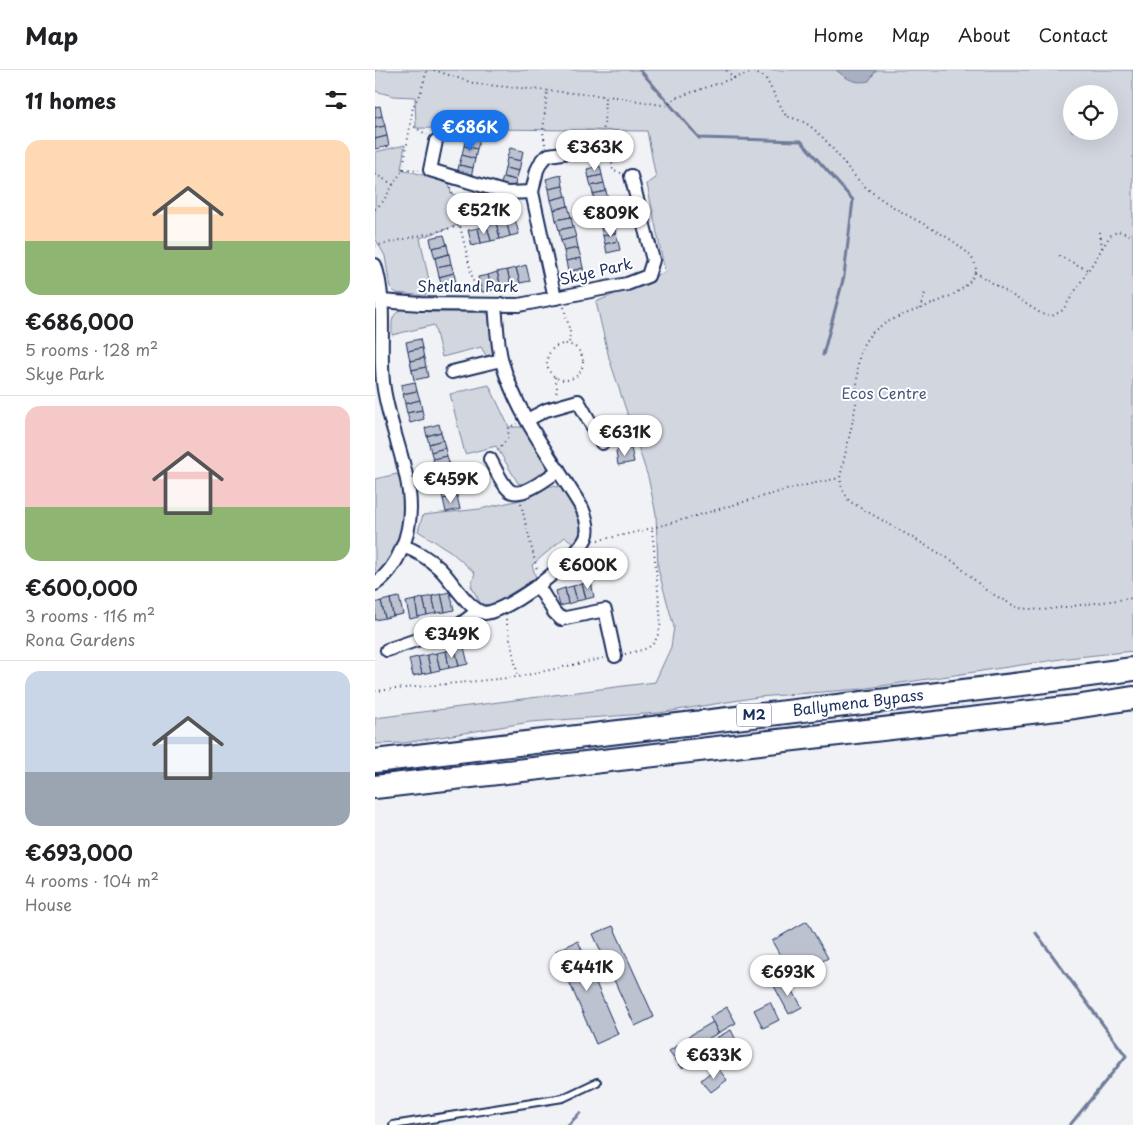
<!DOCTYPE html>
<html lang="en">
<head>
<meta charset="utf-8">
<style>
  :root { --surface:#fff; --page:#f2f2f2; --text:#202124; --muted:#757577; --line:#e0e0e0; --accent:#1a73e8 }
  body { margin:0; font-family:"Playpen Sans",sans-serif; background:var(--page); color:var(--text); height:100vh; display:flex; flex-direction:column; font-size:19px; white-space:nowrap }
  * { box-sizing:border-box; margin:0 }
  p { font-size:16px; color:var(--muted) }
  .icon { flex:none; width:28px; height:28px; fill:none; stroke:currentColor; stroke-width:2; stroke-linecap:round; stroke-linejoin:round }
  .map { position:relative; flex:1; overflow:hidden }
  .sheet { display:flex; flex-direction:column; background:var(--surface); width:375px }
  .sheet>* { flex:none }
  .fabs { position:absolute; left:688px; top:15px; display:grid; gap:10px }
  .fabs a { display:grid; place-items:center; width:55px; height:55px; border-radius:50%; background:var(--surface); box-shadow:0 5px 20px #0002; font-size:25px }
  .price { position:absolute; translate:-50% -42px; padding:0 11px; border-radius:18px; background:#fff; color:#222; font-size:16px; line-height:32px; filter:drop-shadow(0 1px 2px #0008) }
  .price::after { content:''; position:absolute; left:50%; top:30px; width:15px; height:11px; margin-left:-8px; background:inherit; clip-path:polygon(0 0,100% 0,50% 100%) }
  .price.current { background:var(--accent); color:#fff }
  ul { padding:0; list-style:none }
  li { display:grid; align-content:center; gap:10px; height:265px; padding:0 25px }
  li+li { border-top:1px solid var(--line) }
  li span { display:grid; place-items:center; height:155px; border-radius:15px; color:#555 }
  li>.icon { margin-inline-start:auto }
  span .icon { width:90px; height:90px; fill:#fffc; stroke-width:1 }
  li b { font-size:21px }
  h2 { display:flex; justify-content:space-between; align-items:center; height:60px; padding:0 25px; font-size:21px }
  header { display:flex; align-items:center; gap:30px; box-sizing:border-box; height:70px; padding:0 25px; background:var(--surface); border-bottom:1px solid var(--line) }
  header strong { font-size:24px }
  nav { display:flex; gap:28px; margin-inline-start:auto; font-size:18px }
  main { display:flex; flex:1; min-height:0 }
  .map>svg:first-child { display:block }
  .green { fill:#d2d6df; stroke:#76829e; fill-rule:evenodd }
  .water { fill:#a8b0c2; stroke:#707c9a }
  .lines { fill:none; stroke-linecap:round; stroke-linejoin:round }
  .stream { stroke:#707c9a; stroke-width:3 }
  .building { fill:#bcc2d0; stroke:#1b2f5e }
  .service-casing { stroke:#1b2f5e; stroke-width:10 }
  .minor-casing { stroke:#1b2f5e; stroke-width:16 }
  .motorway-casing { stroke:#1b2f5e; stroke-width:26 }
  .path { stroke:#1b2f5e; stroke-width:2; stroke-dasharray:1 4; stroke-linecap:butt }
  .service { stroke:#fff; stroke-width:6 }
  .minor { stroke:#fff; stroke-width:12 }
  .motorway { stroke:#fff; stroke-width:22 }
  .labels { text-anchor:middle; stroke-width:4; stroke-linejoin:round; paint-order:stroke }
  .shield { fill:#fff; stroke:#5f6d8e; stroke-width:1 }
  .shield-label { font-size:14px; font-weight:bold; fill:#1b2f5e }
  .street-label { font-size:15px; fill:#1b2f5e; stroke:#fff }
  .park-label { font-size:15px; fill:#49597e; stroke:#fff }
</style>
</head>
<body>
<header>
<strong>Map</strong>
<nav><a>Home</a><a>Map</a><a>About</a><a>Contact</a></nav>
</header>
<main>
<section class="sheet">
<h2>11 homes<svg class="icon" aria-label="filters" viewBox="0 0 24 24"><path d="M4 7h16M4 17h16"/><circle cx="9" cy="7" r="2"/><circle cx="15" cy="17" r="2"/></svg></h2>
<ul>
<li><span style="background:linear-gradient(#ffd9b3 65%,#8fb573 0)"><svg class="icon" aria-label="home" viewBox="0 0 24 24"><path d="M3 11l9-7 9 7M6 9v11h12V9"/></svg></span><div><b>€686,000</b><p>5 rooms · 128 m²</p><p>Skye Park</p></div></li>
<li><span style="background:linear-gradient(#f6c9c9 65%,#8fb573 0)"><svg class="icon" aria-label="home" viewBox="0 0 24 24"><path d="M3 11l9-7 9 7M6 9v11h12V9"/></svg></span><div><b>€600,000</b><p>3 rooms · 116 m²</p><p>Rona Gardens</p></div></li>
<li><span style="background:linear-gradient(#c9d6e8 65%,#9aa5b1 0)"><svg class="icon" aria-label="home" viewBox="0 0 24 24"><path d="M3 11l9-7 9 7M6 9v11h12V9"/></svg></span><div><b>€693,000</b><p>4 rooms · 104 m²</p><p>House</p></div></li>
</ul>
</section>
<div class="map">
<svg width="758" height="1055" viewBox="0 0 758 1055">
  <rect width="100%" height="100%" fill="#f1f2f5"/>
  <filter id="ink" filterUnits="userSpaceOnUse"><feTurbulence type="fractalNoise" baseFrequency=".02" numOctaves="2"/><feDisplacementMap in="SourceGraphic" scale="10" xChannelSelector="R" yChannelSelector="G"/><feConvolveMatrix kernelMatrix="1 2 1 2 8 2 1 2 1" color-interpolation-filters="sRGB"/></filter>
  <g filter="url(#ink)">
    <g class="green">
      <path d="M0,0H758V581L693,588L486,619L383,627L284,643L155,652L29,673L0,674V648L280,612L296,577L299,557L283,499L281,444L273,407L234,288L221,232L290,202L272,114L281,108L272,61L41,58L40,27L18,26L0,21ZM696,24H734V61H696Z"/>
      <path d="M30,75L26,99L74,112L76,124L122,136L81,145L83,155L45,168L55,215L50,226L21,223L15,217L10,186L0,168V82Z"/>
      <path d="M27,239L57,242H110L116,248L119,284L117,287H112L106,277L67,287L59,255L17,265C17,254 15,245 27,239Z"/>
      <path d="M114,315L134,357H148L173,398L172,403L152,416L143,413L121,376L90,384L75,324Z"/>
      <path d="M22,404L29,412L30,453L15,492L0,507V409Z"/>
      <path d="M175,416L185,417C195,435 214,454 200,474L190,467L157,495L161,508L117,535L106,534L96,516L100,503L75,481L43,461L48,445L105,439L154,428Z"/>
    </g>
    <path class="water" d="M461,0H501L494,11C479,14 472,9 461,0Z"/>
    <g class="lines">
      <g class="stream">
        <path d="M265,0L324,68L426,71L478,130L469,206L448,285"/>
        <path d="M661,863L751,986L695,1055"/>
        <path d="M193,1055L205,1043"/>
      </g>
    </g>
    <g class="building">
      <path d="M5,36L7,46L0,48V37Z"/>
      <path d="M7,46L10,56L0,58V48Z"/>
      <path d="M10,56L12,66L0,69V58Z"/>
      <path d="M12,66L14,76L0,79V69Z"/>
      <path d="M91,66L105,69L102,79L89,76Z"/>
      <path d="M89,76L102,79L100,89L87,85Z"/>
      <path d="M135,78L148,81L146,91L132,88Z"/>
      <path d="M87,85L100,89L98,98L84,95Z"/>
      <path d="M132,88L146,91L144,101L130,98Z"/>
      <path d="M84,95L98,98L96,108L82,105Z"/>
      <path d="M225,96L227,105L214,108L212,99Z"/>
      <path d="M130,98L144,101L141,110L128,107Z"/>
      <path d="M186,105L188,116L174,119L171,109Z"/>
      <path d="M227,105L229,113L216,116L214,108Z"/>
      <path d="M128,107L141,110L139,120L125,117Z"/>
      <path d="M229,113L231,121L218,124L216,116Z"/>
      <path d="M188,116L191,126L176,130L174,119Z"/>
      <path d="M231,121L233,130L220,133L218,124Z"/>
      <path d="M191,126L193,136L179,140L176,130Z"/>
      <path d="M233,130L235,138L222,141L220,133Z"/>
      <path d="M193,136L196,147L181,150L179,140Z"/>
      <path d="M235,138L237,146L224,149L222,141Z"/>
      <path d="M237,146L239,155L226,158L224,149Z"/>
      <path d="M196,147L198,157L184,160L181,150Z"/>
      <path d="M140,149L144,164L135,166L131,151Z"/>
      <path d="M131,151L135,166L125,169L121,153Z"/>
      <path d="M121,153L125,169L116,171L112,156Z"/>
      <path d="M239,155L241,163L228,166L226,158Z"/>
      <path d="M112,156L116,171L106,173L103,158Z"/>
      <path d="M198,157L201,167L186,171L184,160Z"/>
      <path d="M103,158L106,173L97,176L93,160Z"/>
      <path d="M241,163L243,171L230,174L228,166Z"/>
      <path d="M69,165L72,175L57,178L55,168Z"/>
      <path d="M201,167L203,178L189,181L186,171Z"/>
      <path d="M243,171L245,180L232,183L230,174Z"/>
      <path d="M72,175L74,184L60,188L57,178Z"/>
      <path d="M203,178L206,188L191,191L189,181Z"/>
      <path d="M74,184L76,194L62,197L60,188Z"/>
      <path d="M206,188L208,198L193,202L191,191Z"/>
      <path d="M76,194L79,203L64,207L62,197Z"/>
      <path d="M151,195L155,211L145,213L141,198Z"/>
      <path d="M141,198L145,213L136,215L132,200Z"/>
      <path d="M208,198L211,209L196,212L193,202Z"/>
      <path d="M132,200L136,215L126,217L122,202Z"/>
      <path d="M122,202L126,217L117,220L113,205Z"/>
      <path d="M79,203L81,213L67,216L64,207Z"/>
      <path d="M113,205L117,220L107,222L103,207Z"/>
      <path d="M45,269L47,278L33,281L31,272Z"/>
      <path d="M47,278L49,288L35,291L33,281Z"/>
      <path d="M49,288L51,297L37,300L35,291Z"/>
      <path d="M51,297L53,307L39,310L37,300Z"/>
      <path d="M40,312L42,321L28,324L26,315Z"/>
      <path d="M42,321L45,330L30,334L28,324Z"/>
      <path d="M45,330L47,340L32,343L30,334Z"/>
      <path d="M47,340L49,349L35,353L32,343Z"/>
      <path d="M64,354L66,362L52,366L50,358Z"/>
      <path d="M66,362L68,370L54,374L52,366Z"/>
      <path d="M68,370L70,378L56,382L54,374Z"/>
      <path d="M70,378L72,386L58,389L56,382Z"/>
      <path d="M256,378L259,392L243,395L241,381Z"/>
      <path d="M72,386L74,394L60,398L58,389Z"/>
      <path d="M74,394L76,402L62,405L60,398Z"/>
      <path d="M76,402L78,410L64,413L62,405Z"/>
      <path d="M78,410L80,418L66,421L64,413Z"/>
      <path d="M80,418L82,426L68,429L66,421Z"/>
      <path d="M82,426L85,439L71,442L68,429Z"/>
      <path d="M245,482L248,497L239,499L236,484Z"/>
      <path d="M236,484L239,499L230,501L227,486Z"/>
      <path d="M227,486L230,501L221,503L217,488Z"/>
      <path d="M216,512L219,527L211,529L207,514Z"/>
      <path d="M207,514L211,529L202,531L198,516Z"/>
      <path d="M198,516L202,531L193,534L190,518Z"/>
      <path d="M190,518L193,534L185,536L181,521Z"/>
      <path d="M75,522L79,540L70,542L66,524Z"/>
      <path d="M66,524L70,542L61,543L57,526Z"/>
      <path d="M57,526L61,543L52,545L48,528Z"/>
      <path d="M24,527L28,544L18,546L15,529Z"/>
      <path d="M48,528L52,545L43,547L40,530Z"/>
      <path d="M15,529L18,546L10,548L6,531Z"/>
      <path d="M40,530L43,547L35,549L31,532Z"/>
      <path d="M6,531L10,548L0,550V533Z"/>
      <path d="M89,577L93,594L84,596L80,579Z"/>
      <path d="M80,579L84,596L74,598L71,581Z"/>
      <path d="M71,581L74,598L65,600L61,583Z"/>
      <path d="M61,583L65,600L56,602L52,585Z"/>
      <path d="M52,585L56,602L47,604L43,587Z"/>
      <path d="M43,587L47,604L38,606L34,589Z"/>
      <path d="M432,851L453,888L418,908L397,871Z"/>
      <path d="M238,856L279,947L260,956L218,864Z"/>
      <path d="M203,871L243,964L221,974L181,881Z"/>
      <path d="M411,909L427,937L414,944L399,916Z"/>
      <path d="M395,932L404,950L388,958L379,940Z"/>
      <path d="M352,937L361,953L343,963L335,947Z"/>
      <path d="M338,952L343,963L320,976L314,966Z"/>
      <path d="M356,960L362,972L352,977L357,986L352,988L341,968Z"/>
      <path d="M303,975L316,992L307,998L294,981Z"/>
      <path d="M342,997L352,1010L336,1022L326,1010Z"/>
    </g>
    <g class="lines">
      <defs>
        <path id="service" d="M18,1055L188,1028L222,1012"/>
        <g id="minor">
          <path d="M61,71L55,100L132,123L157,122"/>
          <path d="M0,195C12,232 4,273 8,312C14,368 51,422 27,478C21,493 13,505 0,514"/>
          <path d="M180,228L157,122L162,100L167,90L174,85L221,78"/>
          <path d="M6,231L46,234L144,235L252,214L273,206L278,190L256,106"/>
          <path d="M77,302L126,290"/>
          <path d="M152,350L171,340L203,331L227,373"/>
          <path d="M115,389C120,398 126,413 134,420C145,430 174,407 184,400"/>
          <path d="M28,476C42,481 53,488 64,498C77,510 94,541 110,543C136,540 200,491 211,468C215,458 211,447 207,438C179,391 142,346 127,292C122,274 122,254 120,235"/>
          <path d="M163,516L179,542L186,549L230,540L240,586"/>
          <path d="M12,580L83,556L103,541"/>
        </g>
        <g id="motorway">
          <path d="M0,691L655,613L758,599"/>
          <path d="M0,717L700,637L758,628"/>
        </g>
      </defs>
      <use href="#service" class="service-casing"/>
      <use href="#minor" class="minor-casing"/>
      <use href="#motorway" class="motorway-casing"/>
      <g class="path">
        <path d="M59,0L101,14L241,27L292,36L300,28L359,8L351,0"/>
        <path d="M359,8L378,2L390,7L411,46C417,48 426,50 432,54C457,71 471,101 494,120C504,128 515,135 525,141C542,152 608,180 600,202C589,235 519,238 495,265C478,284 484,310 481,333C477,358 470,383 465,408L467,418L474,431L578,491L612,521L643,538L668,540L758,528"/>
        <path d="M35,54L52,65"/>
        <path d="M225,68L229,57L230,26"/>
        <path d="M170,74L168,62L172,22"/>
        <path d="M230,86L237,94L238,101L246,103"/>
        <path d="M28,99L38,37L46,21L52,0"/>
        <path d="M0,104L19,115"/>
        <path d="M76,118L101,223"/>
        <path d="M0,139L7,133L28,99L44,100"/>
        <path d="M725,162L727,178"/>
        <path d="M0,176L85,156"/>
        <path d="M684,186L713,200"/>
        <path d="M600,202L667,244L677,246L688,240L735,166L743,161L758,166"/>
        <path d="M189,237L195,262L194,274"/>
        <path d="M545,239L550,223"/>
        <circle cx="190" cy="292" r="18"/>
        <path d="M180,307L182,318L181,324"/>
        <path d="M123,380L133,368L134,357L142,354"/>
        <path d="M146,434L162,500"/>
        <path d="M223,470C306,455 383,423 465,408"/>
        <path d="M131,549L143,607"/>
        <path d="M250,584C275,578 281,579 286,552L277,459"/>
        <path d="M0,621L143,607L229,588"/>
      </g>
      <use href="#service" class="service"/>
      <use href="#minor" class="minor"/>
      <use href="#motorway" class="motorway"/>
    </g>
  </g>
  <g class="labels">
    <rect class="shield" x="361.5" y="633.5" width="35" height="23" rx="4"/>
    <g class="shield-label">
      <text x="379" y="650">M2</text>
    </g>
    <g class="street-label">
      <text transform="translate(221 202) rotate(-13)" y="5">Skye Park</text>
      <text x="93" y="222">Shetland Park</text>
      <text transform="translate(483 633) rotate(-7)" y="5">Ballymena Bypass</text>
    </g>
    <g class="park-label">
      <text x="509" y="329">Ecos Centre</text>
    </g>
  </g>
</svg>
<div class="fabs">
<a><svg class="icon" aria-label="locate" viewBox="0 0 24 24"><circle cx="12" cy="12" r="6"/><path d="M12 2v4M12 18v4M2 12h4M18 12h4"/></svg></a>
</div>
<b class="price current" style="left:95px;top:82px">€686K</b>
<b class="price" style="left:220px;top:102px">€363K</b>
<b class="price" style="left:109px;top:165px">€521K</b>
<b class="price" style="left:236px;top:168px">€809K</b>
<b class="price" style="left:250px;top:387px">€631K</b>
<b class="price" style="left:76px;top:434px">€459K</b>
<b class="price" style="left:213px;top:520px">€600K</b>
<b class="price" style="left:77px;top:589px">€349K</b>
<b class="price" style="left:212px;top:922px">€441K</b>
<b class="price" style="left:413px;top:927px">€693K</b>
<b class="price" style="left:339px;top:1010px">€633K</b>
</div>
</main>
</body>
</html>
